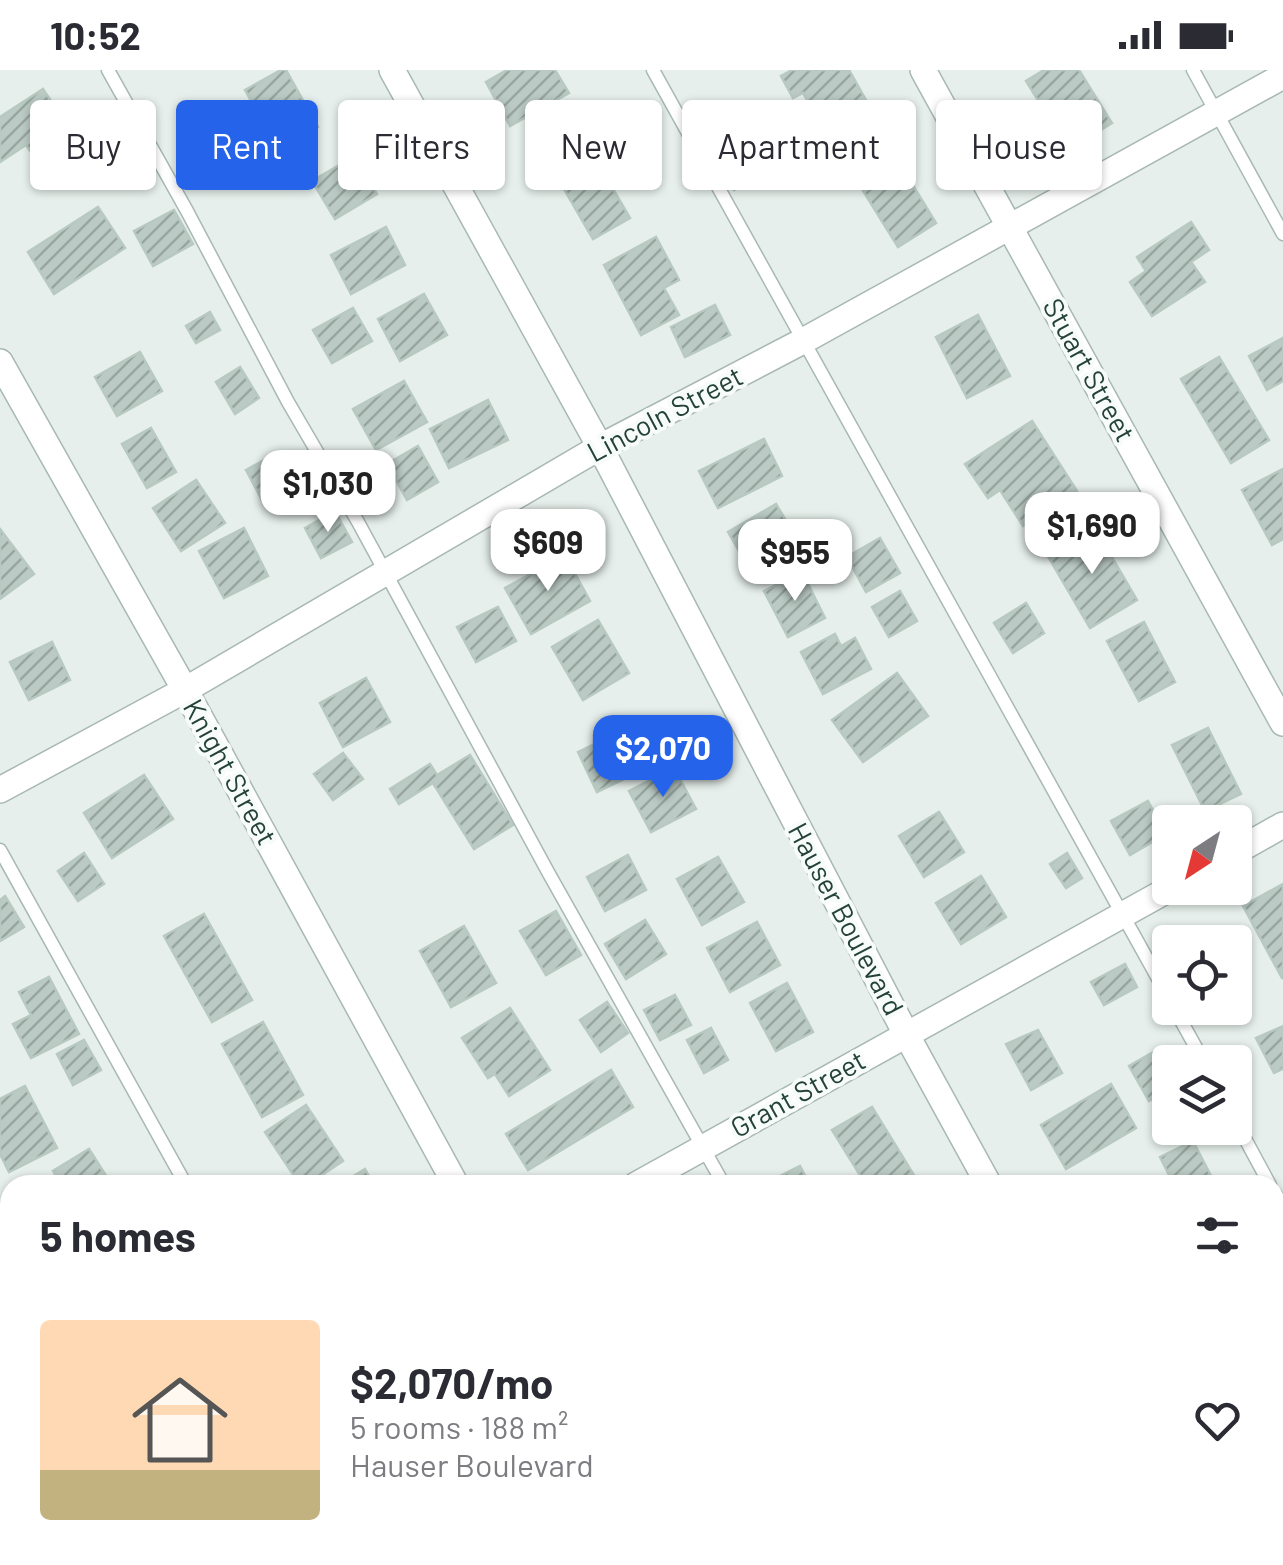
<!DOCTYPE html>
<html lang="en">
<head>
<meta charset="utf-8">
<style>
  :root { --surface:#fff; --page:#f2f2f3; --text:#2b2b33; --muted:#7c7c81; --line:#e1e1e2; --accent:#2563eb }
  body { margin:0; font-family:Barlow,sans-serif; background:var(--page); color:var(--text); height:100vh; display:flex; flex-direction:column; font-size:38px; white-space:nowrap }
  * { box-sizing:border-box; margin:0 }
  p { font-size:32px; color:var(--muted) }
  .icon { flex:none; width:55px; height:55px; fill:none; stroke:currentColor; stroke-width:2; stroke-linecap:round; stroke-linejoin:round }
  .map { position:relative; flex:1; overflow:hidden }
  .details { position:absolute; left:0px; top:1105px; width:1285px; height:390px; display:flex; flex-direction:column; background:var(--surface); border-radius:30px 30px 0 0; box-shadow:0 2px 8px #0004 }
  .details>* { flex:none }
  .hud { position:absolute; left:30px; top:30px; width:1225px; height:90px; display:flex; gap:20px }
  .needle { width:65px; rotate:216deg }
  .controls { position:absolute; left:1152px; top:735px; display:grid; gap:20px }
  .controls a { display:grid; place-items:center; width:100px; height:100px; border-radius:10px; background:var(--surface); box-shadow:0 2px 8px #0004; font-size:50px }
  .price { position:absolute; translate:-50% -85px; padding:0 22px; border-radius:20px; background:#fff; color:#222; font-size:32px; line-height:65px; filter:drop-shadow(0 2px 5px #0008) }
  .price::after { content:''; position:absolute; left:50%; top:60px; width:30px; height:22px; margin-left:-15px; background:inherit; clip-path:polygon(0 0,100% 0,50% 100%) }
  .price.active { background:var(--accent); color:#fff }
  ul { padding:0; list-style:none }
  li { display:flex; align-items:center; gap:30px; height:250px; padding:0 40px }
  li+li { border-top:2px solid var(--line) }
  li span { display:grid; place-items:center; flex:none; width:280px; height:200px; border-radius:10px; color:#555 }
  li>.icon { margin-inline-start:auto }
  span .icon { width:120px; height:120px; fill:#fffc; stroke-width:1 }
  li b { font-size:42px }
  h2 { display:flex; justify-content:space-between; align-items:center; height:120px; padding:0 40px; font-size:42px }
  .tag { padding:0 35px; border-radius:10px; background:var(--surface); box-shadow:0 2px 8px #0004; font-size:35px; line-height:90px }
  .tag.active { background:var(--accent); color:#fff }
  .status { display:flex; justify-content:space-between; align-items:center; height:70px; padding:0 50px; background:var(--surface); direction:ltr }
  .status svg { height:28px; fill:currentColor }
  .map>svg:first-child { display:block }
  .building { fill:url(#building-hatch); stroke:#b8c9c2; stroke-width:2.5 }
  .lines { fill:none; stroke-linecap:round; stroke-linejoin:round }
  .service-casing { stroke:#a8b8b2; stroke-width:15 }
  .minor-casing { stroke:#a8b8b2; stroke-width:28 }
  .path { stroke:#86b3a5; stroke-width:5; stroke-dasharray:5 8; stroke-linecap:butt }
  .service { stroke:#fff; stroke-width:12 }
  .minor { stroke:#fff; stroke-width:25 }
  .labels { text-anchor:middle; stroke-width:8; stroke-linejoin:round; paint-order:stroke }
  .street-label { font-size:28px; fill:#24423a; stroke:#f7fbf9 }
</style>
</head>
<body>
<div class="status"><b>10:52</b><svg viewBox="0 0 49 12"><path d="M0 12V9h3v3zM5 12V6h3v6zM10 12V3h3v9zM15 12V0h3v12zM26 1h20v11H26zM47 4h2v5h-2z"/></svg></div>
<div class="map">
<svg width="1283" height="1495" viewBox="0 0 1283 1495">
  <defs>
    <pattern id="building-hatch" width="6" height="6" patternUnits="userSpaceOnUse" patternTransform="scale(2.5)"><rect width="6" height="6" fill="#bbcac4"/><path d="M-1 1l2-2M0 6l6-6M5 7l2-2" fill="none" stroke="#98a6a0"/></pattern>
  </defs>
  <rect width="100%" height="100%" fill="#e6efeb"/>
  <g class="building">
    <path d="M281,0H286L318,57L278,79L245,20Z"/>
    <path d="M507,0H555L569,23L510,56L486,12Z"/>
    <path d="M792,0H849L871,39L826,64L803,23L793,28L781,6Z"/>
    <path d="M1044,0H1079L1112,53L1084,70L1075,57L1060,66L1026,11Z"/>
    <path d="M43,19L77,70L40,95L26,75L0,92V47Z"/>
    <path d="M580,62L630,148L593,169L543,83Z"/>
    <path d="M889,76L936,153L898,177L850,100Z"/>
    <path d="M734,83L751,110L734,120L718,93Z"/>
    <path d="M355,86L377,124L335,149L312,111Z"/>
    <path d="M98,137L125,178L54,224L28,182Z"/>
    <path d="M174,140L193,174L153,196L134,161Z"/>
    <path d="M1191,152L1209,180L1191,192L1205,212L1152,246L1130,212L1146,201L1137,187Z"/>
    <path d="M386,157L405,195L351,224L331,185Z"/>
    <path d="M656,167L679,210L664,218L679,245L641,265L604,195Z"/>
    <path d="M424,224L447,265L400,291L378,249Z"/>
    <path d="M715,235L730,265L685,287L671,257Z"/>
    <path d="M353,238L372,271L332,293L313,260Z"/>
    <path d="M210,242L220,260L196,273L186,256Z"/>
    <path d="M978,245L1010,306L967,328L936,267Z"/>
    <path d="M1283,268V311L1267,320L1249,286Z"/>
    <path d="M140,282L162,321L117,346L95,307Z"/>
    <path d="M1219,287L1269,370L1231,393L1181,309Z"/>
    <path d="M240,297L259,328L235,344L216,312Z"/>
    <path d="M404,311L427,352L376,380L353,339Z"/>
    <path d="M488,330L508,370L449,398L430,359Z"/>
    <path d="M1032,351L1077,421L1023,456L1000,420L988,428L965,394Z"/>
    <path d="M151,358L176,402L147,418L122,374Z"/>
    <path d="M764,369L782,406L718,438L699,401Z"/>
    <path d="M418,376L438,412L407,430L387,394Z"/>
    <path d="M279,382L298,416L264,434L246,400Z"/>
    <path d="M1283,399V469L1272,475L1242,420Z"/>
    <path d="M196,410L225,453L181,481L153,438Z"/>
    <path d="M776,434L802,477L753,505L728,462Z"/>
    <path d="M335,441L352,472L321,488L305,458Z"/>
    <path d="M1093,455L1137,530L1090,558L1046,483Z"/>
    <path d="M244,458L268,506L224,528L199,481Z"/>
    <path d="M0,459L34,504L0,529Z"/>
    <path d="M880,468L900,503L866,522L847,487Z"/>
    <path d="M565,485L590,531L531,564L505,518Z"/>
    <path d="M802,502L825,548L788,567L764,521Z"/>
    <path d="M900,521L917,551L889,567L872,537Z"/>
    <path d="M1026,533L1044,563L1013,583L994,553Z"/>
    <path d="M498,537L516,571L476,592L457,557Z"/>
    <path d="M598,550L629,603L583,630L552,577Z"/>
    <path d="M1144,552L1175,612L1139,631L1107,571Z"/>
    <path d="M835,564L841,576L855,568L871,599L823,624L801,582Z"/>
    <path d="M52,572L70,610L29,630L10,592Z"/>
    <path d="M897,603L928,646L863,692L832,650Z"/>
    <path d="M366,608L390,652L343,677L320,633Z"/>
    <path d="M630,657L649,697L597,722L578,682Z"/>
    <path d="M1208,658L1241,724L1205,741L1172,675Z"/>
    <path d="M343,683L363,709L333,730L314,704Z"/>
    <path d="M470,685L513,755L474,779L433,713L399,734L390,719L430,694L437,705Z"/>
    <path d="M674,698L696,739L651,762L629,721Z"/>
    <path d="M144,705L173,749L112,788L84,743Z"/>
    <path d="M1148,731L1166,764L1130,785L1111,751Z"/>
    <path d="M939,742L964,782L924,807L899,766Z"/>
    <path d="M84,783L104,814L78,831L58,801Z"/>
    <path d="M1067,783L1082,808L1066,818L1050,794Z"/>
    <path d="M628,785L646,820L605,841L587,807Z"/>
    <path d="M718,787L744,832L702,855L677,809Z"/>
    <path d="M981,806L1006,847L961,874L936,833Z"/>
    <path d="M1283,814V908H1282L1243,836Z"/>
    <path d="M5,826L24,857L0,871V830Z"/>
    <path d="M556,841L581,885L546,905L520,861Z"/>
    <path d="M204,844L252,930L212,952L164,866Z"/>
    <path d="M645,850L666,884L626,909L605,874Z"/>
    <path d="M757,852L780,895L730,922L707,878Z"/>
    <path d="M464,856L496,913L451,937L420,881Z"/>
    <path d="M1125,894L1137,917L1104,935L1091,912Z"/>
    <path d="M49,907L79,964L31,988L13,954L31,945L19,922Z"/>
    <path d="M787,913L813,962L776,981L750,933Z"/>
    <path d="M675,925L691,955L660,970L644,940Z"/>
    <path d="M607,932L628,963L601,982L580,950Z"/>
    <path d="M510,938L550,1000L509,1026L495,1004L488,1008L462,968Z"/>
    <path d="M263,952L303,1025L262,1047L222,974Z"/>
    <path d="M1283,956V999L1274,1003L1256,968Z"/>
    <path d="M711,958L728,990L704,1003L687,970Z"/>
    <path d="M1038,960L1062,1003L1031,1020L1006,974Z"/>
    <path d="M84,970L101,1000L73,1015L57,984Z"/>
    <path d="M1157,980L1170,1002V1019L1149,1031L1129,996Z"/>
    <path d="M611,1000L633,1037L528,1100L506,1064Z"/>
    <path d="M1111,1014L1136,1058L1066,1099L1041,1055Z"/>
    <path d="M25,1016L57,1078L9,1102L0,1084V1029Z"/>
    <path d="M306,1035L343,1091L307,1115H300L265,1062Z"/>
    <path d="M872,1037L920,1115H866L832,1060Z"/>
    <path d="M1193,1071L1211,1106L1193,1115H1174L1160,1087Z"/>
    <path d="M89,1079L112,1115H62L53,1101Z"/>
    <path d="M800,1096L810,1115H764V1114Z"/>
    <path d="M365,1099L374,1115H339Z"/>
    <path d="M1275,1168L1283,1182V1206L1275,1211Z"/>
    <path d="M1275,1391L1283,1405V1427L1275,1432Z"/>
    <path d="M200,1485H261L244,1495H206Z"/>
    <path d="M780,1485H832L838,1495H786Z"/>
    <path d="M1055,1485H1112L1119,1495H1052L1048,1489Z"/>
  </g>
  <g class="lines">
    <defs>
      <g id="service">
        <path d="M108,0L187,141L288,332L358,452L548,802L724,1115"/>
        <path d="M653,0L1170,930"/>
        <path d="M1193,0L1283,164"/>
        <path d="M0,780L186,1115"/>
        <path d="M1174,938L1204,992"/>
        <path d="M1235,1050L1270,1115"/>
        <path d="M1275,1124L1283,1139"/>
        <path d="M390,1485L396,1495"/>
        <path d="M926,1485L931,1495"/>
      </g>
      <g id="minor">
        <path d="M392,0L600,377L906,964L989,1115"/>
        <path d="M923,0L1283,653"/>
        <path d="M0,292L185,620L456,1115"/>
        <path d="M0,720L185,620L600,377L803,271L1283,6"/>
        <path d="M1235,782L1283,755"/>
        <path d="M636,1115L1171,818"/>
        <path d="M0,1272L10,1290"/>
        <path d="M0,1466L10,1461"/>
        <path d="M119,1485L125,1495"/>
        <path d="M657,1485L662,1495"/>
        <path d="M1194,1485L1199,1495"/>
      </g>
    </defs>
    <use href="#service" class="service-casing"/>
    <use href="#minor" class="minor-casing"/>
    <path class="path" d="M0,1390L10,1384"/>
    <use href="#service" class="service"/>
    <use href="#minor" class="minor"/>
  </g>
  <g class="labels">
    <g class="street-label">
      <text transform="translate(1089 300) rotate(61)" y="10">Stuart Street</text>
      <text transform="translate(665 344) rotate(-28)" y="10">Lincoln Street</text>
      <text transform="translate(230 702) rotate(61)" y="10">Knight Street</text>
      <text transform="translate(846 849) rotate(62)" y="10">Hauser Boulevard</text>
      <text transform="translate(798 1024) rotate(-29)" y="10">Grant Street</text>
    </g>
  </g>
</svg>
<div class="controls">
<a><svg class="needle" viewBox="-14 -14 28 28"><path d="M0-13l5 13h-10z" fill="#e53935"/><path d="M0 13l5-13h-10z" fill="#7c7c81"/></svg></a>
<a><svg class="icon" aria-label="locate" viewBox="0 0 24 24"><circle cx="12" cy="12" r="6"/><path d="M12 2v4M12 18v4M2 12h4M18 12h4"/></svg></a>
<a><svg class="icon" aria-label="layers" viewBox="0 0 24 24"><path d="M12 4l9 5-9 5-9-5zM3 14l9 5 9-5"/></svg></a>
</div>
<b class="price" style="left:328px;top:465px">$1,030</b>
<b class="price" style="left:1092px;top:507px">$1,690</b>
<b class="price" style="left:548px;top:524px">$609</b>
<b class="price" style="left:795px;top:534px">$955</b>
<b class="price active" style="left:663px;top:730px">$2,070</b>
<div class="hud">
<a class="tag">Buy</a>
<a class="tag active">Rent</a>
<a class="tag">Filters</a>
<a class="tag">New</a>
<a class="tag">Apartment</a>
<a class="tag">House</a>
</div>
<section class="details">
<h2>5 homes<svg class="icon" aria-label="filters" viewBox="0 0 24 24"><path d="M4 7h16M4 17h16"/><circle cx="9" cy="7" r="2"/><circle cx="15" cy="17" r="2"/></svg></h2>
<ul>
<li><span style="background:linear-gradient(#ffd9b3 75%,#c2b280 0)"><svg class="icon" aria-label="home" viewBox="0 0 24 24"><path d="M3 11l9-7 9 7M6 9v11h12V9"/></svg></span><div><b>$2,070/mo</b><p>5 rooms · 188 m²</p><p>Hauser Boulevard</p></div><svg class="icon" aria-label="heart" viewBox="0 0 24 24"><path d="M12 20l-8-8c-3-5 5-10 8-4 3-6 11-1 8 4z"/></svg></li>
</ul>
</section>
</div>
</body>
</html>
